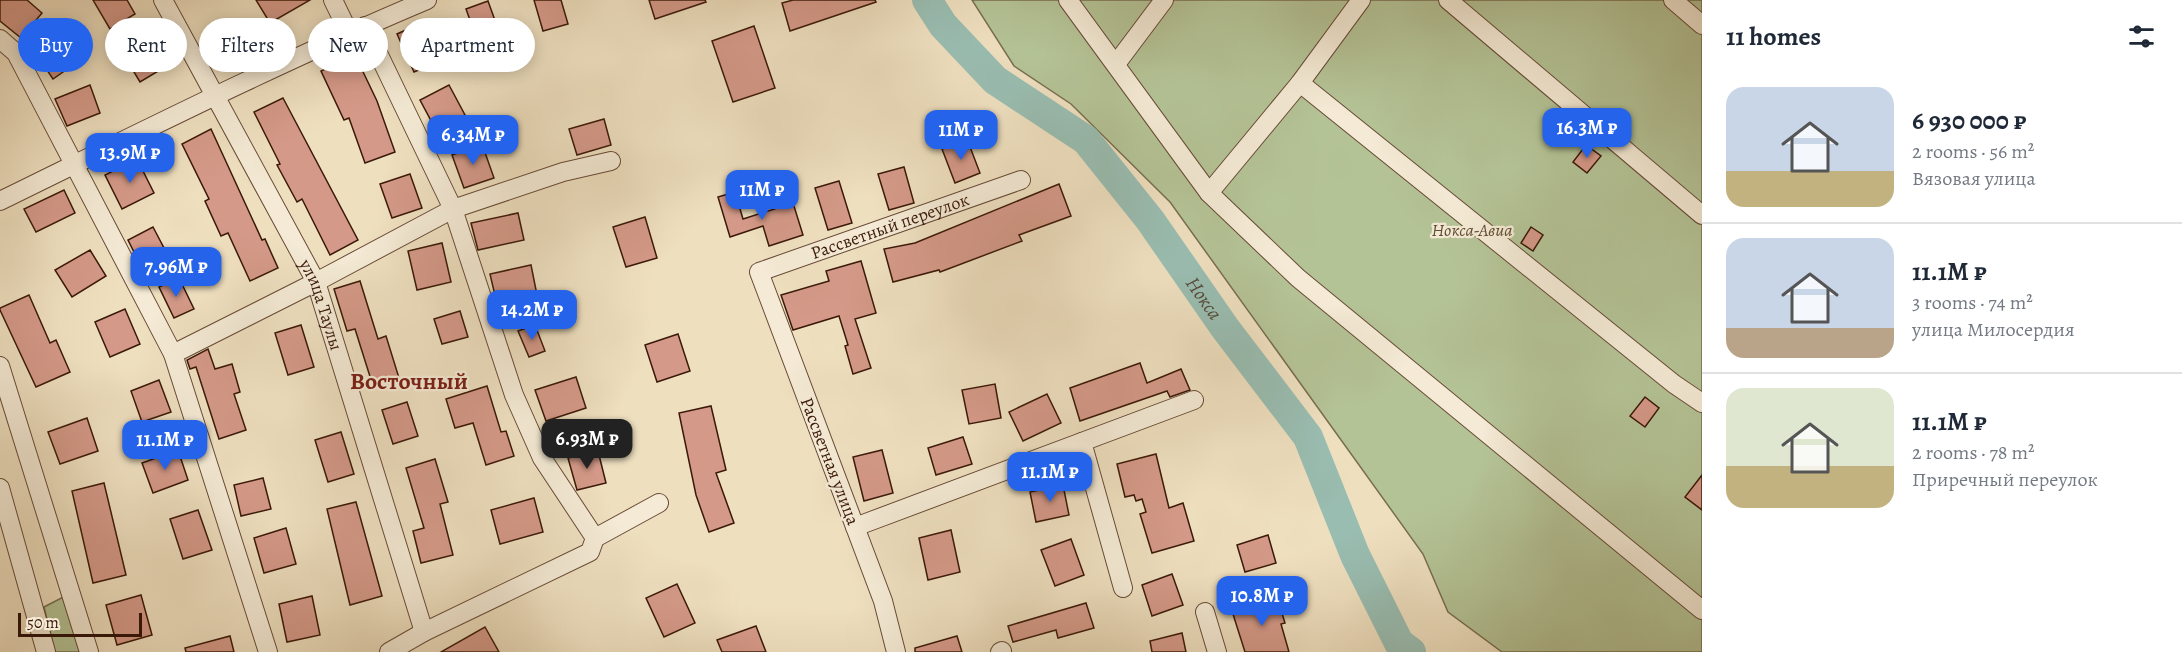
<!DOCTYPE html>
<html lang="en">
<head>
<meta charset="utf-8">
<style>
  :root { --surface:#fff; --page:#f2f2f3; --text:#1f2937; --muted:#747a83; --line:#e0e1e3; --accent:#2563eb }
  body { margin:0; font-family:Alegreya,serif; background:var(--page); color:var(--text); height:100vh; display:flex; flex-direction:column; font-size:22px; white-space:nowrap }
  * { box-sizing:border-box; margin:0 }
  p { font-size:20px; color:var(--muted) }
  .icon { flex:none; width:33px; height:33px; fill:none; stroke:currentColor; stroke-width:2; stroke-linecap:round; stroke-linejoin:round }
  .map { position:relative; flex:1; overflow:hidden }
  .drawer { display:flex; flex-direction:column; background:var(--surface); width:480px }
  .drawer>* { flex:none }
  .hud { position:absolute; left:18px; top:18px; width:570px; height:54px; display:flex; gap:12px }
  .scale { position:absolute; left:18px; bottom:15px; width:124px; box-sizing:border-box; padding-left:6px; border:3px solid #3b1909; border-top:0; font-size:16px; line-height:21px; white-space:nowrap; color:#3b1909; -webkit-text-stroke:4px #f4ead5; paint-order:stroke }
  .price { position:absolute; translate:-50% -51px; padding:0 14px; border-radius:12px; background:var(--accent); color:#fff; font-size:20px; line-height:39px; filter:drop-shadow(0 2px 3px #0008) }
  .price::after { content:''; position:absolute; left:50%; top:36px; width:18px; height:14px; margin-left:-9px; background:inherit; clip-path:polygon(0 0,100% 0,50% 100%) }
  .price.selected { background:#222; color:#fff }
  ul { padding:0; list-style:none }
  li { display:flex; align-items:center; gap:18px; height:150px; padding:0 24px }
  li+li { border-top:2px solid var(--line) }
  li span { display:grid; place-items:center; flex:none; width:168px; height:120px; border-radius:18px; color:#555 }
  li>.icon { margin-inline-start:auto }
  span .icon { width:72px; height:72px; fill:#fffc; stroke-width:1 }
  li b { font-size:26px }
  h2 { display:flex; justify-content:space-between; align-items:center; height:72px; padding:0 24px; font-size:26px }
  .chip { padding:0 21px; border-radius:27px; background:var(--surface); box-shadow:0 3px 15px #0003; font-size:21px; line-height:54px }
  .chip.selected { background:var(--accent); color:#fff }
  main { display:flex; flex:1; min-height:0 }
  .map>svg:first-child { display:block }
  .green { fill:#b4c396; stroke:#786e50; stroke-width:1.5 }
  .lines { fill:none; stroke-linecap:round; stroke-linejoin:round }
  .river { stroke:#99bdb1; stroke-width:30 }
  .building { fill:#d49988; stroke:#3b1909; stroke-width:1.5 }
  .minor-casing { stroke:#684a36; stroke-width:20 }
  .minor { stroke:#f4ead5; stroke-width:18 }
  .labels { text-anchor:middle; stroke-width:4.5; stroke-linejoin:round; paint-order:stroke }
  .street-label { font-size:18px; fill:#3b1909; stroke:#f4ead5 }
  .park-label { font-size:18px; font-style:italic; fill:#5f4c33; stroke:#f4ead5 }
  .water-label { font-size:20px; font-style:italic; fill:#574a3b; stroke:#f4ead5 }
  .district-label { font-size:24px; font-weight:bold; fill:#7a1f14; stroke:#f4ead5 }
</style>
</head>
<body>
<main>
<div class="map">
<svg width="1702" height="652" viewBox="0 0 1702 652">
  <rect width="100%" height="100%" fill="#eedfbf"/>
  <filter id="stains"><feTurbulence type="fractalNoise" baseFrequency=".00333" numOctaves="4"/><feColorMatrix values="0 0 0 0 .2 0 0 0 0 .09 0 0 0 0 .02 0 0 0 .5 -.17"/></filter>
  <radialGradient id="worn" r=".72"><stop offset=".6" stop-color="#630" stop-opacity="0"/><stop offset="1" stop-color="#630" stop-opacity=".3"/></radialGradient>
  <g class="green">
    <path d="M972,0H1702V652H1502L1448,612L1423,554L1170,202L1071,104L1014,66Z"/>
    <path d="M69,594L86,652H55L44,607Z"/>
  </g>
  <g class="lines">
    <path class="river" id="s1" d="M927,0L943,25L995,80L1086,140L1150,220L1225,328L1308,437L1355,555L1399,643L1411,652"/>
  </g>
  <g class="building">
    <path d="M0,0H27L42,13L21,38L0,21Z"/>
    <path d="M93,0H127L135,14L110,29Z"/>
    <path d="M256,0H310L270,23Z"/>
    <path d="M534,0H561L568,24L543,31Z"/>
    <path d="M649,0H705L706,2L655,19Z"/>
    <path d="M793,0H875L876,2L790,31L782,3Z"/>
    <path d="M488,1L497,26L475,34L466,9Z"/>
    <path d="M228,20L240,41L218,53L207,31Z"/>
    <path d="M426,21L444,59L414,72L397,34Z"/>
    <path d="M754,26L775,88L733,102L712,41Z"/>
    <path d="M59,29L80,60L53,79L32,48Z"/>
    <path d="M155,39L170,64L140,82L125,57Z"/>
    <path d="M355,55L377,101L395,152L365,163L349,118L344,120L321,71Z"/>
    <path d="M90,85L100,113L67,126L55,99Z"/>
    <path d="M449,85L465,115L436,130L420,100Z"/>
    <path d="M283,98L358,240L330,255L302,199L297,202L277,165L280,164L254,112Z"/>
    <path d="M604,119L611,145L577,155L569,129Z"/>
    <path d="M211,129L262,240L265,239L278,268L250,281L228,233L221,236L205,201L209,199L182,144Z"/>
    <path d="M967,139L980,173L955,183L942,149Z"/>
    <path d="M482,144L494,178L464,188L452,155Z"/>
    <path d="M1586,145L1601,156L1587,173L1573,162Z"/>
    <path d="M137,159L154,193L122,209L105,175Z"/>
    <path d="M904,167L914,203L889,210L878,174Z"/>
    <path d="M410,174L422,208L392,218L380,184Z"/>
    <path d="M839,181L852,223L828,230L815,188Z"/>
    <path d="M1059,184L1071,216L1019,235L1022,241L940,272L939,270L893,282L884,249L915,243Z"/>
    <path d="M64,190L75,213L36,232L24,209Z"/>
    <path d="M735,192L743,219L793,203L803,235L769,246L763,226L730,237L718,197Z"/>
    <path d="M518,213L524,240L478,250L471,223Z"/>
    <path d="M645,217L657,258L626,267L613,227Z"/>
    <path d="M153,227L164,248L139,262L128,240Z"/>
    <path d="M1531,227L1543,235L1533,251L1521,243Z"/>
    <path d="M442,243L451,282L417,290L408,251Z"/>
    <path d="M90,250L106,276L72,297L55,270Z"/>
    <path d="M861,261L876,313L855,319L871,368L853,374L845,346L848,345L839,316L793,330L781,295L829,281L826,271Z"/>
    <path d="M531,265L537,295L497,304L490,274Z"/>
    <path d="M179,278L194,309L174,318L159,287Z"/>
    <path d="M360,281L378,339L386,336L399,378L373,386L355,329L347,331L334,289Z"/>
    <path d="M29,295L50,343L56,340L70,372L36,387L0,310V308Z"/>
    <path d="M125,309L140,344L110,357L95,322Z"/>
    <path d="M460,311L468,337L442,344L434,319Z"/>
    <path d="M301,325L314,367L288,375L275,333Z"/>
    <path d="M535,325L545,351L529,357L518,331Z"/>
    <path d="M678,334L690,371L657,382L645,345Z"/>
    <path d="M208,349L215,369L232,364L240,392L234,394L246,430L219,439L196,367L190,369L187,360Z"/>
    <path d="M1140,363L1147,383L1181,369L1190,390L1170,397L1167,391L1080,421L1070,388Z"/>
    <path d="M576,377L586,408L546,421L535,390Z"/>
    <path d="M159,380L171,412L142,422L131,391Z"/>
    <path d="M995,384L1001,418L969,424L962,390Z"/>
    <path d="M487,386L501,432L506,431L514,456L486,465L473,423L455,428L446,399Z"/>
    <path d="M1047,394L1061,423L1023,441L1009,412Z"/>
    <path d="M1645,397L1659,408L1645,427L1630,416Z"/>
    <path d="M407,402L418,436L393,444L382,410Z"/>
    <path d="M711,406L726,470L716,473L734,523L709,532L696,495L679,413Z"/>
    <path d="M87,418L98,451L60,464L48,432Z"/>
    <path d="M341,432L354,474L328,482L315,440Z"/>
    <path d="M963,437L972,464L936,475L928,448Z"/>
    <path d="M178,450L188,480L153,493L142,463Z"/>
    <path d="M882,450L893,493L864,501L853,457Z"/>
    <path d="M598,451L606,483L577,490L568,458Z"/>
    <path d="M1156,454L1169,508L1183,503L1194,541L1152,553L1140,514L1146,512L1142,499L1136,501L1134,495L1125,497L1117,464Z"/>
    <path d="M435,459L448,502L440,504L453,555L421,563L413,531L424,528L406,468Z"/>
    <path d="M1702,475V510L1685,497Z"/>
    <path d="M263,478L271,509L241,516L234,485Z"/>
    <path d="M104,483L126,575L93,583L72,491Z"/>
    <path d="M1063,485L1069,515L1036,522L1030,492Z"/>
    <path d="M534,498L543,532L500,544L491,510Z"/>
    <path d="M356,502L382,596L350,605L327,509Z"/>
    <path d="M198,510L212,550L183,559L170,519Z"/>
    <path d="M286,528L296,564L264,573L254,538Z"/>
    <path d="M951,530L960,572L928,580L919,538Z"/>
    <path d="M1268,535L1276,563L1245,572L1237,545Z"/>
    <path d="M1071,539L1084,575L1055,586L1041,550Z"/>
    <path d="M1172,574L1183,605L1152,616L1142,585Z"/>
    <path d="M677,584L695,623L664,637L646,598Z"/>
    <path d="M141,595L152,635L117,645L106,605Z"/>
    <path d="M312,596L320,635L287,642L279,604Z"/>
    <path d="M1277,597L1285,623L1281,624L1289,652H1245L1232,611Z"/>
    <path d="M1086,603L1094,628L1058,638L1056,630L1013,642L1008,626Z"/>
    <path d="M756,626L766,652H722L717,640Z"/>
    <path d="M485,627L499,652H441Z"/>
    <path d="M1182,633L1186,652H1152L1150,641Z"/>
    <path d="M230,636L234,652H186L185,648Z"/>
    <path d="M957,636L962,652H915V648Z"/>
  </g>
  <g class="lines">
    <defs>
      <g id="minor">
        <path id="s2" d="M163,0L316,282L424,632"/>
        <path d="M333,0L349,33"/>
        <path d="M1068,0L1209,193L1298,278L1702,610"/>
        <path d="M1448,0L1702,215"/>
        <path d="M1673,0L1702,25"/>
        <path d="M365,26L453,209L514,395L542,458L595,538"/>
        <path d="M0,39L16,53L173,354L268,652"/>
        <path d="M1116,64L1164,0"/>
        <path d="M1300,83L1674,384L1702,403"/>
        <path d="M1209,193L1300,83L1361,0"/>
        <path d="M0,201C141,132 282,61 427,0"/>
        <path d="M173,354L316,282L453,209L563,172L611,161"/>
        <path d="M0,366L89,652"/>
        <path d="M1082,442L1123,588"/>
        <path d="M0,488L46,652"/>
        <path d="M855,527L1194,400"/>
        <path d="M1205,612L1217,652"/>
        <path d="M389,652L424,632L590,552L595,538L659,503"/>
        <path id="s3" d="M896,652L883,601L759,272L1021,180"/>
        <path d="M1000,652L1002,651"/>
      </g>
    </defs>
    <use href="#minor" class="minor-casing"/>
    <use href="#minor" class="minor"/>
  </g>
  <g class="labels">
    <g class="street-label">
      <text dy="6" stroke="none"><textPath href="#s3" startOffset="543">Рассветный переулок</textPath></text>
      <text dy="6" stroke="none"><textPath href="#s2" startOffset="344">улица Таулы</textPath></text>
      <text transform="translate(830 461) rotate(69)" y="6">Рассветная улица</text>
    </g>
    <g class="park-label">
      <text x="1472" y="236">Нокса-Авиа</text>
    </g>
    <g class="water-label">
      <text dy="7" stroke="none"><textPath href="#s1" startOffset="412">Нокса</textPath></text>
    </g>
    <g class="district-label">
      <text x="409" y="389">Восточный</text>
    </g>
  </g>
  <rect width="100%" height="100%" filter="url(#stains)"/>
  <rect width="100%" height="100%" fill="url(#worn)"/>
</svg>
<div class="scale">50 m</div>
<b class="price" style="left:1587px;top:159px">16.3M ₽</b>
<b class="price" style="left:961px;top:161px">11M ₽</b>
<b class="price" style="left:473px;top:166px">6.34M ₽</b>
<b class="price" style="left:130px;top:184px">13.9M ₽</b>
<b class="price" style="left:762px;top:221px">11M ₽</b>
<b class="price" style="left:176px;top:298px">7.96M ₽</b>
<b class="price" style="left:532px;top:341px">14.2M ₽</b>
<b class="price selected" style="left:587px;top:470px">6.93M ₽</b>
<b class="price" style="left:165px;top:471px">11.1M ₽</b>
<b class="price" style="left:1050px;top:503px">11.1M ₽</b>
<b class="price" style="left:1262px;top:627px">10.8M ₽</b>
<div class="hud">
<a class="chip selected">Buy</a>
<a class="chip">Rent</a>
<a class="chip">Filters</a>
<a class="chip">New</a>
<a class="chip">Apartment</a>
</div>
</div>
<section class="drawer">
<h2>11 homes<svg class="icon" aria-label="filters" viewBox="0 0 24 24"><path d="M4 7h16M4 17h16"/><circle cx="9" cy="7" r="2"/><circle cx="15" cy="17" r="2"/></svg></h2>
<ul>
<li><span style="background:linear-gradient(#c9d6e8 70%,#c2b280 0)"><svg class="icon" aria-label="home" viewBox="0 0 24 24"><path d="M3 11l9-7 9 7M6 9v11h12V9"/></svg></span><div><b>6 930 000 ₽</b><p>2 rooms · 56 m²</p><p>Вязовая улица</p></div></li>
<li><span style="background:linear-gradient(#c9d6e8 75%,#b9a48a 0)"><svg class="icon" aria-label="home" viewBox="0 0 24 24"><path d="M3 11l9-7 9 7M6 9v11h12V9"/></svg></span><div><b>11.1M ₽</b><p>3 rooms · 74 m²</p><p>улица Милосердия</p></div></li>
<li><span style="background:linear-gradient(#dfe7d0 65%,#c2b280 0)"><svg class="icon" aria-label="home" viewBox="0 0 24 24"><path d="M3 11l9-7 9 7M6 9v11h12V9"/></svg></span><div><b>11.1M ₽</b><p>2 rooms · 78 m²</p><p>Приречный переулок</p></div></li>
</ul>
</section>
</main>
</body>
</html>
